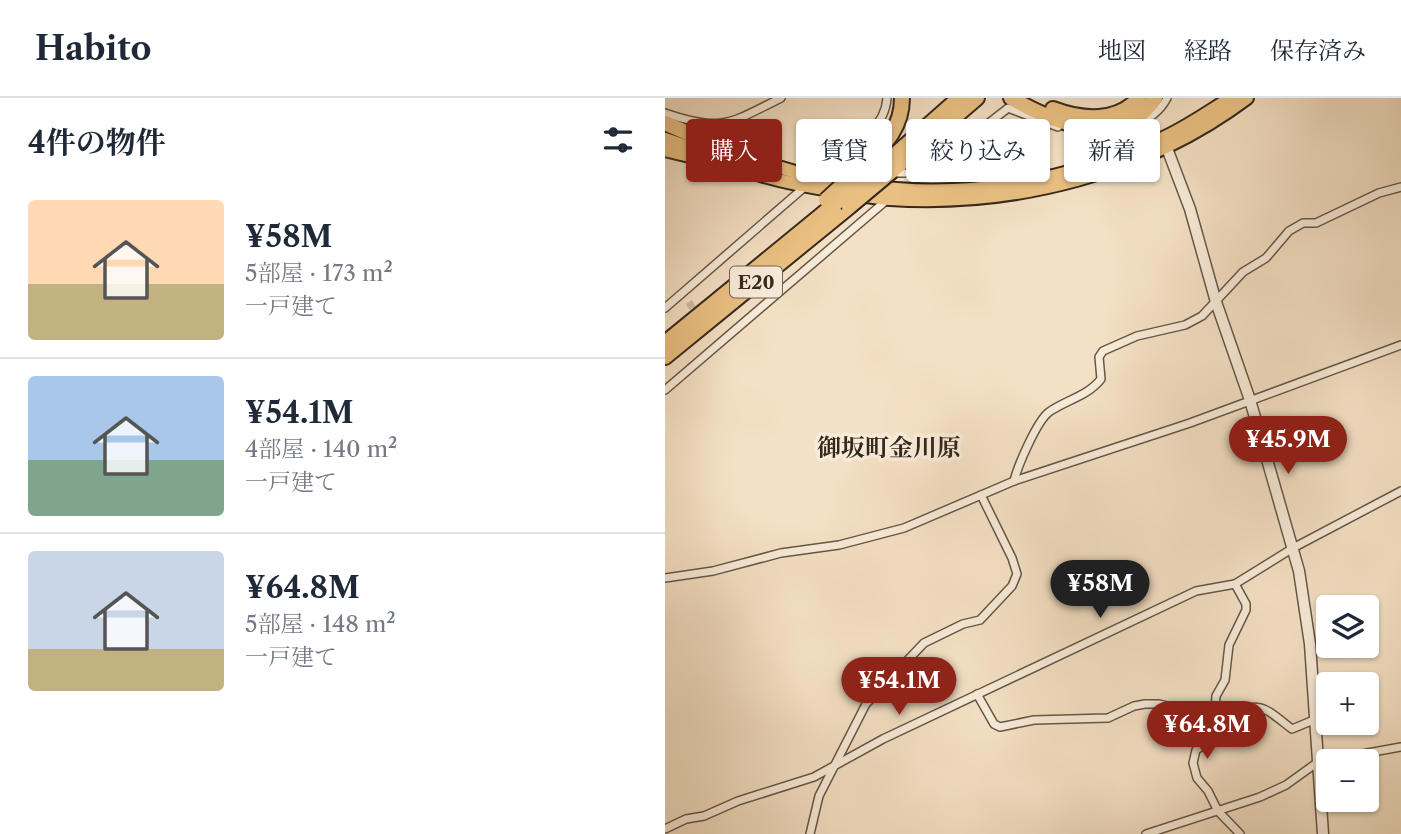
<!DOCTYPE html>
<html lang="ja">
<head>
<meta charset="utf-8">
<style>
  :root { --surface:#fff; --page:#f6f6f7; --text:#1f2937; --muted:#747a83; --line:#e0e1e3; --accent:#8f2418 }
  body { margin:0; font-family:"Libre Caslon Text","Noto Serif JP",serif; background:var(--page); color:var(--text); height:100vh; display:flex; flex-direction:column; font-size:26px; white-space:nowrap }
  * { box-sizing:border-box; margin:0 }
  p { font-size:23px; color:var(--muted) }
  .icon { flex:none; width:38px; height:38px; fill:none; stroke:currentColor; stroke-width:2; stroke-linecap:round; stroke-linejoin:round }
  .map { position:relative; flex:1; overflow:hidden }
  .side { display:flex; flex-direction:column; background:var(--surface); width:665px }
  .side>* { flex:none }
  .hud { position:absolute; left:21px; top:21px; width:609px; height:63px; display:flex; gap:14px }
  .buttons { position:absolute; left:651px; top:497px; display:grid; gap:14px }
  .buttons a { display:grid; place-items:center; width:63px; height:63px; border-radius:7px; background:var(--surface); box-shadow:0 2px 5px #0004; font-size:35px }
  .price { position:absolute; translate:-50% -60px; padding:0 16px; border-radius:24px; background:var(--accent); color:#fff; font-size:23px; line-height:46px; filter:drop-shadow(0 2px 4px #0008) }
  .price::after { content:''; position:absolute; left:50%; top:42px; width:21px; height:16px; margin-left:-10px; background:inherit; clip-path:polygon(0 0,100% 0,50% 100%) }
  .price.on { background:#222; color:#fff }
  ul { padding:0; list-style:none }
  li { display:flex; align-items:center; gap:21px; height:175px; padding:0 28px }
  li+li { border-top:2px solid var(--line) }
  li span { display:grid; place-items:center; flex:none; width:196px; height:140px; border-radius:7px; color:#555 }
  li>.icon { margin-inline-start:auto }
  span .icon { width:84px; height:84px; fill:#fffc; stroke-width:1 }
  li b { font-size:30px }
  h2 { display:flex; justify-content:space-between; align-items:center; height:84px; padding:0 28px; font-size:30px }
  .chip { padding:0 24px; border-radius:7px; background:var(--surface); box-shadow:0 2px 5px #0004; font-size:24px; line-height:63px }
  .chip.on { background:var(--accent); color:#fff }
  header { display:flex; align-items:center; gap:42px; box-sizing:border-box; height:98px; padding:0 35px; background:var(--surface); border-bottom:2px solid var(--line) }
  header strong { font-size:33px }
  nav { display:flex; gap:38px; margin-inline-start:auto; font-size:24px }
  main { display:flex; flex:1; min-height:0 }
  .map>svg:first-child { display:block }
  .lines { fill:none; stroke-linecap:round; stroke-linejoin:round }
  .minor-tunnel { stroke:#cebba3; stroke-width:7; stroke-dasharray:7 3.5; stroke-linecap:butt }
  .minor-casing { stroke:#655747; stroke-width:10 }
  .tertiary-casing { stroke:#655747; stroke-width:13 }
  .trunk-casing { stroke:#35291d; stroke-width:16 }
  .motorway-casing { stroke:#35291d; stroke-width:18 }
  .minor { stroke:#f8ebd9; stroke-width:7 }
  .tertiary { stroke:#f8ebd9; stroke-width:10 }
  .trunk { stroke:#eac082; stroke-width:12 }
  .motorway { stroke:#eac082; stroke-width:14 }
  .motorway-bridge-casing { stroke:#35291d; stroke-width:18; stroke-linecap:butt }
  .motorway-bridge { stroke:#eac082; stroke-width:14 }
  .labels { text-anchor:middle; stroke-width:7; stroke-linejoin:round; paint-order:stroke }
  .shield { fill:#f8ebd9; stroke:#706355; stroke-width:2 }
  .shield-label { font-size:19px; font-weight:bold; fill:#35291d }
  .quarter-label { font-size:24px; font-weight:bold; fill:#35291d; stroke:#f8ebd9 }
</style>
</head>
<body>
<header>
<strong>Habito</strong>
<nav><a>地図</a><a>経路</a><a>保存済み</a></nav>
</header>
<main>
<section class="side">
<h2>4件の物件<svg class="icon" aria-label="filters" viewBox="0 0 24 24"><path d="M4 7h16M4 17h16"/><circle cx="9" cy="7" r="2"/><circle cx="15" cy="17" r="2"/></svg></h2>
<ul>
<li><span style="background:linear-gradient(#ffd9b3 60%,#c2b280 0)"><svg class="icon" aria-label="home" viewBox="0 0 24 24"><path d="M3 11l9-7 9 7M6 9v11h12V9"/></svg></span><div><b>¥58M</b><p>5部屋 · 173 m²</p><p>一戸建て</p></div></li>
<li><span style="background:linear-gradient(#a9c7e8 60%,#7fa58c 0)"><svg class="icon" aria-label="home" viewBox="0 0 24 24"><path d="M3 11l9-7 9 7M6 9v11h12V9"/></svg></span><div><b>¥54.1M</b><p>4部屋 · 140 m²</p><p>一戸建て</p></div></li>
<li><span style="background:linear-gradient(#c9d6e8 70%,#c2b280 0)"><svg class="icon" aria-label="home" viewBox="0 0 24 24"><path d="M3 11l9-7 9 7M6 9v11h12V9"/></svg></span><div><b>¥64.8M</b><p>5部屋 · 148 m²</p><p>一戸建て</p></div></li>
</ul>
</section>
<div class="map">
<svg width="736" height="736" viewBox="0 0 736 736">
  <rect width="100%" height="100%" fill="#f4e0c4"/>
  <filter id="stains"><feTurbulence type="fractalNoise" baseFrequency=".00286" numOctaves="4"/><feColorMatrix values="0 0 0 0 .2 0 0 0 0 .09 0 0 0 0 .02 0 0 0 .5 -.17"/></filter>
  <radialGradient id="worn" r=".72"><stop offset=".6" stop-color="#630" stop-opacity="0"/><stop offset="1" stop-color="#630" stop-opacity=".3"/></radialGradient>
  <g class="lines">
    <path class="minor-tunnel" d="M24,204L32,219"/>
    <defs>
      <g id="minor">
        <path d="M0,15C58,35 65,25 116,0"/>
        <path d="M467,28C481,23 495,14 502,0"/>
        <path d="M157,74L188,75"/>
        <path d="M157,74C181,54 220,34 222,0"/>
        <path d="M227,75H251L269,68L343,10L393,29"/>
        <path d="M0,210L142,87"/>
        <path d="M0,292L223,101"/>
        <path d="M349,383C353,367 372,323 384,314C401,302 423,298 436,281L434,259L438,253L472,238L520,227L537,218L578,174L601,160L624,133L638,125H651L714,95L736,89"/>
        <path d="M0,480L48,473L116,455L174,447L239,430L349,383L525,325L736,247"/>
        <path d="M570,486L581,506V512L564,547L560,582L551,598L548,641L531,652L528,665L532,680L543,693L553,713L575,736"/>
        <path d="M312,596L329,626L335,629L369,622L443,620L469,608L480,606H494L560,623C594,601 596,607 627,631L651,621"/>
        <path d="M0,731L21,721L39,718L73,703L149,679L218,641L531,493L570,486L628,450L736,393"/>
        <path d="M145,736L154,698L201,606L259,545L298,526L315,522L347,488L352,476L347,460L316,397"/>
        <path d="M481,736L595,699L621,687L653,664L736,649"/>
      </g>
      <path id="tertiary" d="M500,45L525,111L551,204L585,302L634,473L645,546L658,736"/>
      <g id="trunk">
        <path d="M0,41L40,55"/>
        <path d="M67,55L150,80L185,85"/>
        <path d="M59,64C94,79 135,88 173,93C190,96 208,100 225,101C350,109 482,75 582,0"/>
        <path d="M203,88C302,102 406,82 496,41C521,30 543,14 566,0"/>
      </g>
      <g id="motorway">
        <path d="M346,0C388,24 455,54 490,0"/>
        <path d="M388,11C417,22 452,25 474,0"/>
        <path d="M0,25L75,58"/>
        <path d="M0,51L66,67"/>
        <path d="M201,65C221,45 237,29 237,0"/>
        <path d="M216,69L294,0"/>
        <path d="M227,73L312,0"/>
        <path d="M0,245L171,105"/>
        <path d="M0,259L184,109"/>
      </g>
    </defs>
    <use href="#minor" class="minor-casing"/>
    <use href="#tertiary" class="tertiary-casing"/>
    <use href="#trunk" class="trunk-casing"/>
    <use href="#motorway" class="motorway-casing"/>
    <use href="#minor" class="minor"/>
    <use href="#tertiary" class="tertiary"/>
    <use href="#trunk" class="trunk"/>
    <use href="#motorway" class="motorway"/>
    <defs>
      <g id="motorway-bridge">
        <path d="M161,102L201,65"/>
        <path d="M171,105L216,69"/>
        <path d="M184,109L227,73"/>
      </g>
    </defs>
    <use href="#motorway-bridge" class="motorway-bridge-casing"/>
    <use href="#motorway-bridge" class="motorway-bridge"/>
  </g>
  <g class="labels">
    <rect class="shield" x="65" y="168.5" width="52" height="31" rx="5"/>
    <g class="shield-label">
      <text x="91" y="191">E20</text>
    </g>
    <g class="quarter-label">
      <text x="224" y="358">御坂町金川原</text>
    </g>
  </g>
  <rect width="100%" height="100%" filter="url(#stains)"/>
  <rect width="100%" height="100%" fill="url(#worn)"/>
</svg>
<div class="buttons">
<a><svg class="icon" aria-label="layers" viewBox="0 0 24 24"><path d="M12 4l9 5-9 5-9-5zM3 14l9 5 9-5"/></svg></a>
<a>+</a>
<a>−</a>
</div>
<b class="price" style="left:623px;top:378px">¥45.9M</b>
<b class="price on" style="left:435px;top:522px">¥58M</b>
<b class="price" style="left:234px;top:619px">¥54.1M</b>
<b class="price" style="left:542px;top:663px">¥64.8M</b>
<div class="hud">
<a class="chip on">購入</a>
<a class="chip">賃貸</a>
<a class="chip">絞り込み</a>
<a class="chip">新着</a>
</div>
</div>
</main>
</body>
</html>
